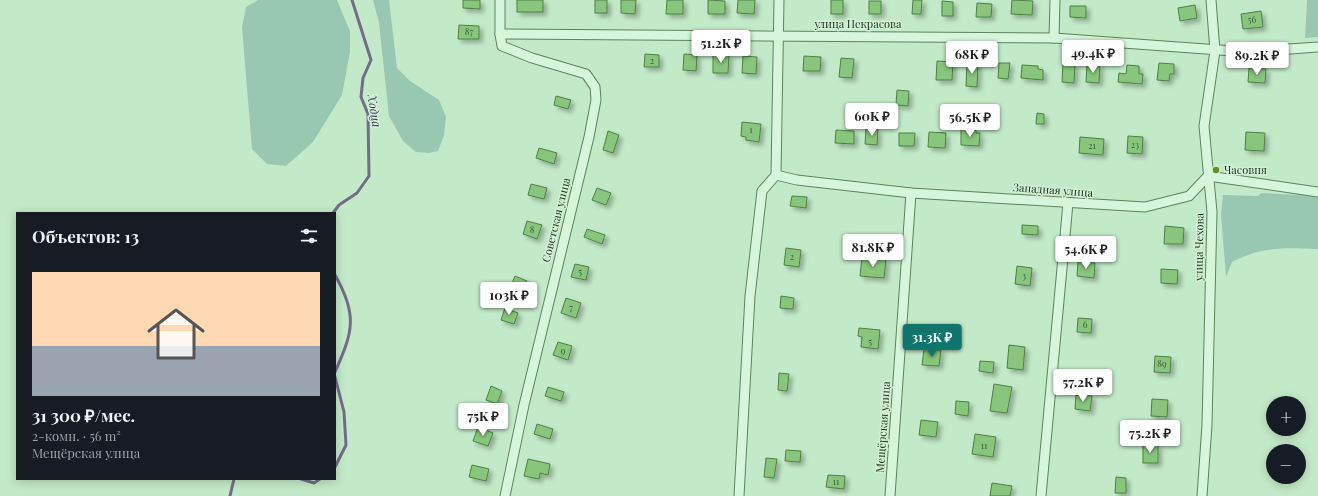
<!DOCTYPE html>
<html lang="ru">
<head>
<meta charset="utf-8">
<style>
  :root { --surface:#171b24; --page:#242831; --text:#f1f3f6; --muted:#9ea1a6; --line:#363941; --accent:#0f766e }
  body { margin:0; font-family:"Playfair Display",serif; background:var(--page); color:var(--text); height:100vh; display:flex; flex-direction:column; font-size:15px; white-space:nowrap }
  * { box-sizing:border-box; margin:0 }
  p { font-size:13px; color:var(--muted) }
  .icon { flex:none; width:22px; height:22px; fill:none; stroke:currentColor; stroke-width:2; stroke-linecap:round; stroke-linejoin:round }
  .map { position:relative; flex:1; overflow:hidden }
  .side { position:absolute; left:16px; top:212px; width:320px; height:268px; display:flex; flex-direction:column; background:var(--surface); border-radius:0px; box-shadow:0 2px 10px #0003 }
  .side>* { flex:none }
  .controls { position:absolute; left:1266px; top:396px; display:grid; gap:8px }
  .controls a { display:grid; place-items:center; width:40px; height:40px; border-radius:50%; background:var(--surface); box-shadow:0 2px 10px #0003; font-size:20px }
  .price { position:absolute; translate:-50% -34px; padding:0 9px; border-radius:4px; background:#fff; color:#222; font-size:13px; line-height:26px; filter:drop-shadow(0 1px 2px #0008) }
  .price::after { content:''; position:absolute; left:50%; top:24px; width:12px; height:9px; margin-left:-6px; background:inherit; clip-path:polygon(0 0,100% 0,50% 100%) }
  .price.on { background:var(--accent); color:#fff }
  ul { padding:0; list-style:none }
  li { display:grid; align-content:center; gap:8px; height:212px; padding:0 16px }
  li+li { border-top:1px solid var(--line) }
  li span { display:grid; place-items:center; height:124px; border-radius:0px; color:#555 }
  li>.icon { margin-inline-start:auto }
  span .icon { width:72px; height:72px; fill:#fffc; stroke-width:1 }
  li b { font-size:17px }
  h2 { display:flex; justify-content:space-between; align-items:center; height:48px; padding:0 16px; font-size:17px }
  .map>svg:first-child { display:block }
  .green { fill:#98c7b2 }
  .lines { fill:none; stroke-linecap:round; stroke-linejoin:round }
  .stream { stroke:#726d8b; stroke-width:3 }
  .building { fill:#87c67c; stroke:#4d8043; filter:url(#shadow) }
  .street-casing { stroke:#5d835b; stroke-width:11 }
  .street { stroke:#d5f6da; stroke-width:9 }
  .poi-dot { fill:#668e30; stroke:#d2f2d7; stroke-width:1.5 }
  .labels { text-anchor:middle; stroke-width:3; stroke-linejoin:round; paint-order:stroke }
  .number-label { font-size:9px; fill:#3a5836 }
  .street-label { font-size:11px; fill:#20341e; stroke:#d2f2d7 }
  .poi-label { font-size:11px; fill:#20341e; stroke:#d2f2d7; text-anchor:start }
  .water-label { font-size:12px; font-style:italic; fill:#3c2f53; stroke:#d2f2d7 }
</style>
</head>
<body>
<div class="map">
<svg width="1318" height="496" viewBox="0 0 1318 496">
  <defs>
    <filter id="shadow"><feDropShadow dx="3.5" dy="3.5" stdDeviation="2" flood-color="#0004"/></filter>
  </defs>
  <rect width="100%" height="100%" fill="#c3eac8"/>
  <g class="green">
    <path d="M258,0H337L350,31V52L342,95L313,142L286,166L267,164L252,149L242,27L246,7Z"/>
    <path d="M373,0H389L397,68L410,81L439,100L446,117L444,135L438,151L429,153L416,152L403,141L389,116L379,23Z"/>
    <path d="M1307,0H1318V37L1305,38Z"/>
    <path d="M1261,193L1318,196V249C1283,248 1264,246 1232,262L1226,277L1221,215L1223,195L1258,196Z"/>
  </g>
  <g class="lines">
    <g class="stream">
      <path d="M333,213L339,205L357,193L369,176L368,114L361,97L363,78L371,60L352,0"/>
      <path d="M335,275C358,315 353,332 335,372"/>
      <path d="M335,377L344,412L346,445L335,467"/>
      <path d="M301,479L314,483L320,479"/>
      <path d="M230,496L234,479"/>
    </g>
  </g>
  <g class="building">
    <path d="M463,0H480V9L463,8Z"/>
    <rect x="517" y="0" width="26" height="12"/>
    <rect x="595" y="0" width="12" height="13"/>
    <path d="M621,0H636L635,14L621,13Z"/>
    <path d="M667,0H683V14H666Z"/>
    <path d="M708,0L725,1V14H708Z"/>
    <path d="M738,0H755L754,14L737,13Z"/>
    <rect x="831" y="0" width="12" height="14"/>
    <path d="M913,0H922L921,14H912Z"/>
    <path d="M1012,0L1033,1L1032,15L1011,14Z"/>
    <rect x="869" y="1" width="12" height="13"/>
    <path d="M942,1L953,2V16H942Z"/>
    <path d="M977,3L992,4L991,17H976Z"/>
    <path d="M1195,5L1197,18L1180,21L1178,8Z"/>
    <path d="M1070,6H1086V18L1070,17Z"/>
    <path d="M1261,11L1263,27L1243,29L1241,14Z"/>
    <path d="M459,25L479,26V39H458Z"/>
    <path d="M645,54L659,55V67H644Z"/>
    <path d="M684,54L697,55L696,71L683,70Z"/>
    <path d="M713,54L729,55L728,73H713Z"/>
    <path d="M743,56L757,57L756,74L742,73Z"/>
    <path d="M804,56L821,57L820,71H803Z"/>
    <path d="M841,58L854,59L852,78L839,77Z"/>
    <path d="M937,61L953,62L952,80H936Z"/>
    <path d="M967,63H978L977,87L966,86Z"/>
    <path d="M999,63H1010L1008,79L998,78Z"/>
    <path d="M1063,63L1075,64L1074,83L1062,82Z"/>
    <path d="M1159,63L1174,64V74H1170L1169,81L1157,80Z"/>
    <path d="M1022,65L1038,66V69L1043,70V80L1021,78Z"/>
    <path d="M1087,65H1100L1099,83L1086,82Z"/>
    <path d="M1127,65L1139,66V74H1143L1142,84L1118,82L1119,73L1126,74Z"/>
    <path d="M1249,68L1266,69L1265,83L1248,82Z"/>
    <path d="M897,90L909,91L908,106L896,105Z"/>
    <path d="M556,96L571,100L568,109L554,105Z"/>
    <path d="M1037,113L1044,114V124H1036Z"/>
    <path d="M742,122L761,124L759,142L746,140V137L741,136Z"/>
    <path d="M866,129H878L877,145L865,144Z"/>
    <path d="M961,129H976V133H980L979,146L961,145Z"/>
    <path d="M836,130L854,131V144L835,143Z"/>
    <path d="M608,131L619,135L613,153L603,150Z"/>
    <path d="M929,132L946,133L945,148L928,147Z"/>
    <path d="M1246,132L1265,133L1264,151L1245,150Z"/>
    <path d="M899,133H915L914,146H899Z"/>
    <path d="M1128,136L1143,137L1142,154L1127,153Z"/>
    <path d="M1080,137L1104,139L1103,155L1079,153Z"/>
    <path d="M539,148L557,153L554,164L536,158Z"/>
    <path d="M531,184L547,188L544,199L528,195Z"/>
    <path d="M597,188L611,193L606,205L592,200Z"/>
    <path d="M792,196L807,197L806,208L790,206Z"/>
    <path d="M527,221L542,225L537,239L523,234Z"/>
    <path d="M1022,225L1038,226V235L1022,234Z"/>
    <path d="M1165,226L1184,228L1183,244H1164Z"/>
    <path d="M587,229L605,235L602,244L584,237Z"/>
    <path d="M786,248L801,250L799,267L784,265Z"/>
    <path d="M862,257L886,259L884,278L860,276Z"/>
    <path d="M1078,262L1095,263L1094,278L1077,276Z"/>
    <path d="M575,264L589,267L586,280L571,277Z"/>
    <path d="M1017,266L1032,268L1030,286L1015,284Z"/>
    <path d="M1161,269L1178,270L1177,284L1161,283Z"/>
    <path d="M515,276L527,281L523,290L511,286Z"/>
    <path d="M781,296L794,298L793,309L780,308Z"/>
    <path d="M566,298L581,303L576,318L561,313Z"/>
    <path d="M505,308L518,313L514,324L501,320Z"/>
    <path d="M1078,318L1092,319L1091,333L1077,332Z"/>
    <path d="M859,328L880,330L878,349L861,347L862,337L858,336Z"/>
    <path d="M558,342L572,346L568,360L553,355Z"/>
    <path d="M1009,345L1025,347L1023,370L1007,368Z"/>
    <path d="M924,349L941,350L939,366L922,365Z"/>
    <path d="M1155,356L1171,357L1170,373L1154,372Z"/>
    <path d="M980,361L994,362L993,373L979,371Z"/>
    <path d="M779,373L789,374L787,391L778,390Z"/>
    <path d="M994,384L1012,387L1007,413L990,411Z"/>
    <path d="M491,386L502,391L497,404L486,400Z"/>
    <path d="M548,387L564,392L561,401L545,396Z"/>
    <path d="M1076,395L1092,396L1090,411L1075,409Z"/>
    <path d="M1152,399L1168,400L1167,417L1151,416Z"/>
    <path d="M956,401L969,402L968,416L955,414Z"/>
    <path d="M921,420L938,422L936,437L919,435Z"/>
    <path d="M537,424L553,429L550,439L534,434Z"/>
    <path d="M478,427L493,433L488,446L473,441Z"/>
    <path d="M975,434L996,437L993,457L972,454Z"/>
    <rect x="1143" y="445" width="15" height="18"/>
    <path d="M786,450L801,451L800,462L785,461Z"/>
    <path d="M766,458L777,459L774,478L764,477Z"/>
    <path d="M528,459L550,464L548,475L540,473L539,479L524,476Z"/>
    <path d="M472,465L489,469L486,481L469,477Z"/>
    <path d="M828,475L845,476L844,489L826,487Z"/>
    <path d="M1116,477L1126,478V493H1115Z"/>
    <path d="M992,483L1012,486L1010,496H990Z"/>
  </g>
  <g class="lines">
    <defs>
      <g id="street">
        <path d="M500,0V34L502,46L532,58L586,74L595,87L596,100L589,137L524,405L505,496"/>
        <path d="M500,34L1054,38L1247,52L1318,47"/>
        <path d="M1054,38L1055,0"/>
        <path d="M776,175L797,180L911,193L1145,207L1189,196L1208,176L1318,192"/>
        <path d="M739,496L750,296L762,191L776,175L779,0"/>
        <path d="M890,496L911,193"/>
        <path d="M1041,496L1068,203"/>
        <path d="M1202,496L1207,425L1212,212L1204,126L1215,51L1211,0"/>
      </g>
    </defs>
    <use href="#street" class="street-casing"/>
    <use href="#street" class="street"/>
  </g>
  <circle class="poi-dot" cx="1216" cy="170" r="4"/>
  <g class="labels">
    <g class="number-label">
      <text x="1252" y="23">56</text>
      <text x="469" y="35">87</text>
      <text x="652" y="64">2</text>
      <text x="751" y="133">1</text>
      <text x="1135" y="148">23</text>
      <text x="1092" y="149">21</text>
      <text x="532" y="233">8</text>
      <text x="792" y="260">2</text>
      <text x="580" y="275">5</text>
      <text x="1024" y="279">3</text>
      <text x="571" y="311">7</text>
      <text x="1085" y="328">6</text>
      <text x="870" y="345">5</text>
      <text x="563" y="354">9</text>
      <text x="1162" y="367">89</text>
      <text x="984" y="449">11</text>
      <text x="836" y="485">11</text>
    </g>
    <g class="street-label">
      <text x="858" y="28">улица Некрасова</text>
      <text transform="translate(1053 190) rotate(4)" y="4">Западная улица</text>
      <text transform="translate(556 220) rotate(-76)" y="4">Советская улица</text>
      <text transform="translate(1199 247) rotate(-89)" y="4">улица Чехова</text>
      <text transform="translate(883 427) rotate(-86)" y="4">Мещёрская улица</text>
    </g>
    <g class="poi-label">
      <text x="1224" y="174">Часовня</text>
    </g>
    <g class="water-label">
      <text transform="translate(374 111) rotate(81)" y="4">Ходца</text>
    </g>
  </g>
</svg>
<div class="controls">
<a>+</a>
<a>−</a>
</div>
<b class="price" style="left:721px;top:64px">51.2K ₽</b>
<b class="price" style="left:1093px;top:74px">49.4K ₽</b>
<b class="price" style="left:972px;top:75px">68K ₽</b>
<b class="price" style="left:1257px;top:76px">89.2K ₽</b>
<b class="price" style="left:872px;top:137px">60K ₽</b>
<b class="price" style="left:970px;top:138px">56.5K ₽</b>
<b class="price" style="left:873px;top:268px">81.8K ₽</b>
<b class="price" style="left:1086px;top:270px">54.6K ₽</b>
<b class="price" style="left:509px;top:316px">103K ₽</b>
<b class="price on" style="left:932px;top:358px">31.3K ₽</b>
<b class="price" style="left:1083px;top:403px">57.2K ₽</b>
<b class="price" style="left:483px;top:437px">75K ₽</b>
<b class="price" style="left:1150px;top:454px">75.2K ₽</b>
<section class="side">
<h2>Объектов: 13<svg class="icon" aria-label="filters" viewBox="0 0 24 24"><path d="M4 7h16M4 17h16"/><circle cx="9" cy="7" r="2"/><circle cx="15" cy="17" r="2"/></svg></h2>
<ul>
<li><span style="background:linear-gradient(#ffd9b3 60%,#9aa5b1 0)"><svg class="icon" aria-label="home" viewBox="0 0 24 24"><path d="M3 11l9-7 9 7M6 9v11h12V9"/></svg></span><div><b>31 300 ₽/мес.</b><p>2-комн. · 56 m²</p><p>Мещёрская улица</p></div></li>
</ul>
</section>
</div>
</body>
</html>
